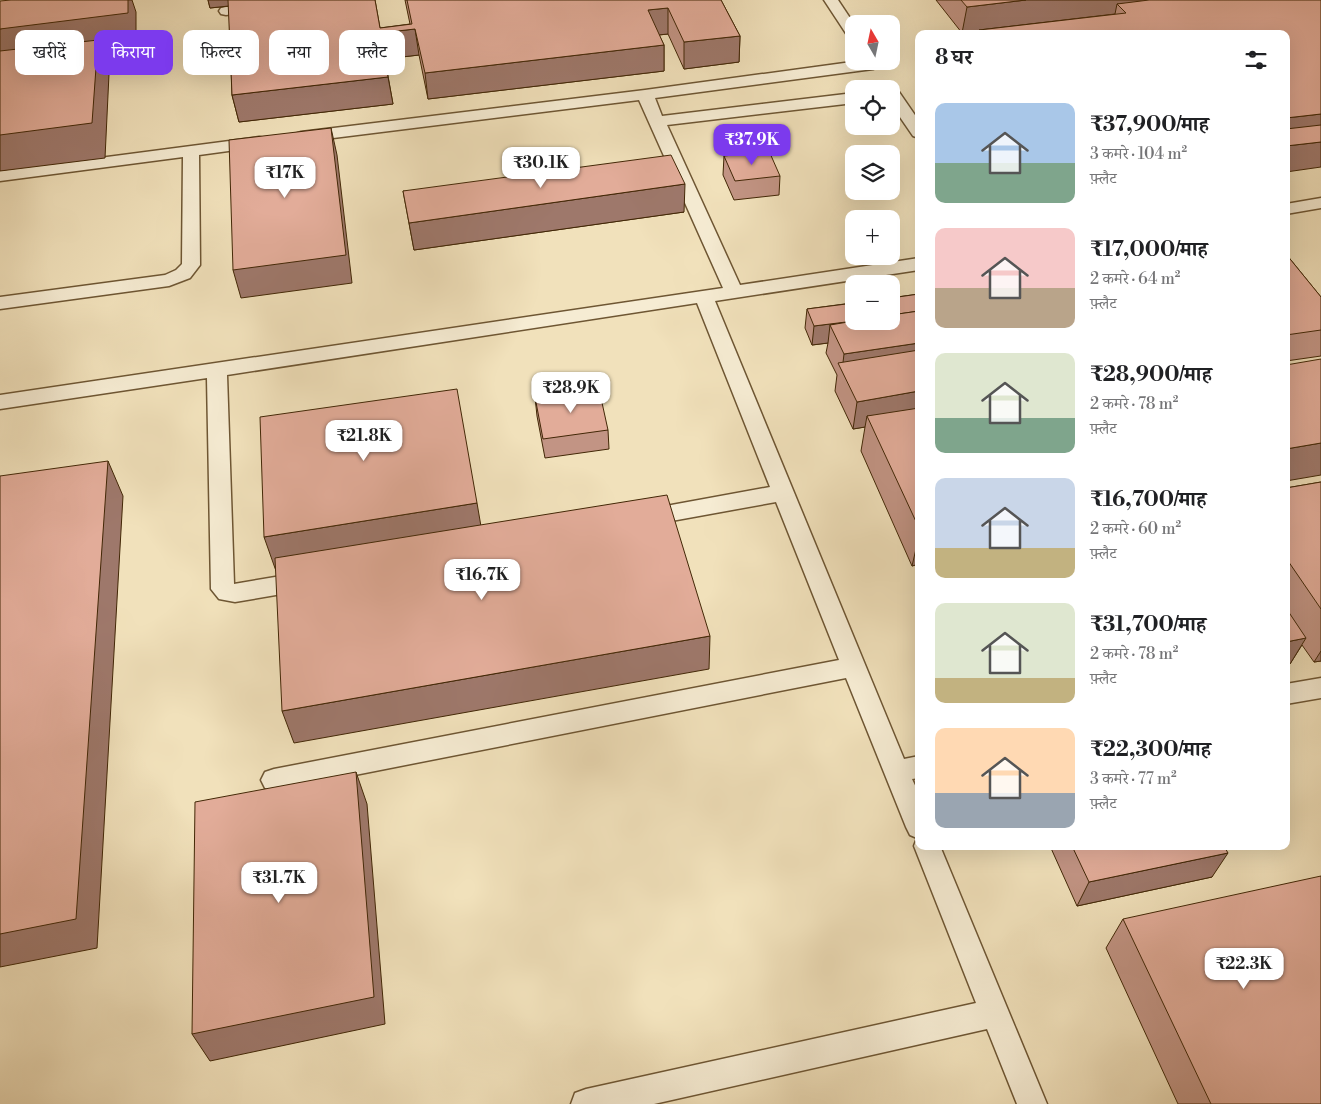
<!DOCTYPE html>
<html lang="hi">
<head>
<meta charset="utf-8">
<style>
  :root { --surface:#fff; --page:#f6f6f6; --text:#202124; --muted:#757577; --accent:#7c3aed }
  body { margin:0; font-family:"Libre Bodoni","Noto Serif Devanagari",serif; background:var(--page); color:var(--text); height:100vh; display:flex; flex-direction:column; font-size:19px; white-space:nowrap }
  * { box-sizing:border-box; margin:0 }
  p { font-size:16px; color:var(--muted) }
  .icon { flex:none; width:28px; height:28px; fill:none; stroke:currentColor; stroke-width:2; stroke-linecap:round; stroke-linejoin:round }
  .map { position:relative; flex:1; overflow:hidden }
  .details { position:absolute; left:915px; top:30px; width:375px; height:820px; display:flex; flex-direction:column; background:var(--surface); border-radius:10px; box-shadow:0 5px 20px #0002 }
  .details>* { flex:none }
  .banner { position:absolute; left:15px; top:30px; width:475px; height:45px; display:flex; gap:10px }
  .needle { width:32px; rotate:351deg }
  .tools { position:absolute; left:845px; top:15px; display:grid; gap:10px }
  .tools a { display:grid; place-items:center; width:55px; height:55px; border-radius:10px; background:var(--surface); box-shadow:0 5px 20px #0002; font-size:25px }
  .price { position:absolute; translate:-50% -42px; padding:0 11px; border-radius:10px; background:#fff; color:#222; font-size:16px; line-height:32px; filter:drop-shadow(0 1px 2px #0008) }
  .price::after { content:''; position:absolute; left:50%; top:30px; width:15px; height:11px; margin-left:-8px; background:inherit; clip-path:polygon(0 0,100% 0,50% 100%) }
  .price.active { background:var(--accent); color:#fff }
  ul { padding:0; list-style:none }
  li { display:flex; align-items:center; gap:15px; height:125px; padding:0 20px }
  li span { display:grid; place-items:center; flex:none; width:140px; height:100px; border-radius:10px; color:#555 }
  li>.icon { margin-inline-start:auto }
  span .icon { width:60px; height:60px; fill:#fffc; stroke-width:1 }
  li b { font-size:21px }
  h2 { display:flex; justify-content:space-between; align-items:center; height:60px; padding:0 20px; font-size:21px }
  .chip { padding:0 18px; border-radius:10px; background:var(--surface); box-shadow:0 5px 20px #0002; font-size:18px; line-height:45px }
  .chip.active { background:var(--accent); color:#fff }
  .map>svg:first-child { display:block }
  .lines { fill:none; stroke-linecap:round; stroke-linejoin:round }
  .lane-casing { stroke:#6e5633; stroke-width:3 }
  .lane { fill:#f6ecd3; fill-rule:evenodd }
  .wall { fill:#c29484; stroke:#422706 }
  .shaded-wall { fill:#9e786b; stroke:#422706 }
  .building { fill:#e2ac99; stroke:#422706 }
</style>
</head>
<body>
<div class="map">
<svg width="1321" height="1104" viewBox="0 0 1321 1104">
  <rect width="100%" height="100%" fill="#f1e1bb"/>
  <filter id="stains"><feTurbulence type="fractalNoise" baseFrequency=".004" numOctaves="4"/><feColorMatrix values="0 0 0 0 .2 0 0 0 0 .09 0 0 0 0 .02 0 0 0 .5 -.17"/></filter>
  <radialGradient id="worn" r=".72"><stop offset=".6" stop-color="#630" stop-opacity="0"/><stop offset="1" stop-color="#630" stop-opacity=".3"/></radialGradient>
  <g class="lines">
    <defs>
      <g id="lane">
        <path d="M824,0H838L854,24V39L849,38Z"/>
        <path d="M260,3L265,4L267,7L265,10L226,15L221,14L219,11L221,8L226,7Z"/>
        <path d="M859,61H879L881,64L878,67L873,69L655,98L662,116L854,93V103L667,125L740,285L919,258V270L715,301L904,759L919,756V778L912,779L919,794V846H940L1047,1104H1017L987,1029L654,1104H571L575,1093L586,1089L976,1003L914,846L917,838L910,835L906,827L846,678L274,791L265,788L261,780L265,772L274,769L839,660L776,502L644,526L636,524L633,518L636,512L644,510L770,487L697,303L227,375L234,584L305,572L313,575L316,581L313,587L305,590L235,602L219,599L211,589L207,378L0,409V395L723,288L639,100L301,142L295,140L293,137L295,134L301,132L645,90Z"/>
        <path d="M891,87L897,89L919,121V138L913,136L891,104V89H885Z"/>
        <path d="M259,137L265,138L267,142L265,146L199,155L200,265L190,278L169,286L0,309V297L165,275L176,270L182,264L183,157L0,181V171Z"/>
        <path d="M1321,198V208L1286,214V204Z"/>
        <path d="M1321,678V698L1286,704V684Z"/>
      </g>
    </defs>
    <use href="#lane" class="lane-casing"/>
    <use href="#lane" class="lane"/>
  </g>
  <g class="wall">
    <path d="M208,0H375L380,28L410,24L405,0H721L740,36L739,62L684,69L668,34L659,35L664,45V71L428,99L419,55L385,59L393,104L239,122L232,95L229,6L210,8Z"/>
    <path d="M936,0H1321L1286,34H978V31L962,33Z"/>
    <path d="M724,156L780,176L779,195L734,200L723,175Z"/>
    <path d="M403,191L684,212L414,250Z"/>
    <path d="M1286,254L1321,297V356L1286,361Z"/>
    <path d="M919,294V564L912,566L861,451L865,427L853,429L835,391L837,375L826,353L828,343L812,345L805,328L807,309Z"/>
    <path d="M535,397L608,430L609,449L545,458L537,416Z"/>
    <path d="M1321,482V661L1314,662L1302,645L1290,664L1286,665V488Z"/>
    <path d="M1050,846H1224L1212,877L1077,906Z"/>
    <path d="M1123,919L1321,1104H1178L1106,948Z"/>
  </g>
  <g class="shaded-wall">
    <path d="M128,0H132L136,12V40L99,44L109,74L105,158L0,171V29Z"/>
    <path d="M208,0H285L210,8Z"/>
    <path d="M1026,0H1222L1117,4L1115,14L979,30L978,31L962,33L967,7Z"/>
    <path d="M668,8V34L648,36V10Z"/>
    <path d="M415,29L419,55L385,59L380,33Z"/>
    <path d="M740,36L739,62L684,69V42Z"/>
    <path d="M664,45V71L428,99L425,73Z"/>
    <path d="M388,77L393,104L239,122L232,95Z"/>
    <path d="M1321,114V139L1286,144V118Z"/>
    <path d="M331,128L337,155L352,283L241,298L233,270Z"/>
    <path d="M1321,142V167L1286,172V146Z"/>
    <path d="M685,184L684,212L414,250L409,223Z"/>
    <path d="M854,321L830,325L828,343L812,345L814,326Z"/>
    <path d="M919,343V370L842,371L844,354Z"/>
    <path d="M919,391V418L867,416L865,427L853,429L857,402Z"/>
    <path d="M1321,443V475L1286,481V449Z"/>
    <path d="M108,461L123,496L97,948L0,967V934Z"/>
    <path d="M477,503L483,538L276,571L264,537Z"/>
    <path d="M919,536V564L912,566Z"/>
    <path d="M710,636L709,669L294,743L282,711Z"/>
    <path d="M1306,638L1290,664L1286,665V642Z"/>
    <path d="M1321,651V661L1314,662Z"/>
    <path d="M356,772L367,804L385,1024L210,1061L192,1034Z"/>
    <path d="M1228,853L1212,877L1077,906L1089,882Z"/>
  </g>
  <g class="building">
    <path d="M11,0H128V13L0,29V1Z"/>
    <path d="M228,0H375L380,28L412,24L407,0H721L740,36L684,42L668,8L648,10L664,45L425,73L415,29L380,33L388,77L232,95Z"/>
    <path d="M961,0H1026L967,7Z"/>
    <path d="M1149,0H1321V114L1286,118V34H981L979,30L1126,13L1117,4Z"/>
    <path d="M98,40L92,123L0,135V51Z"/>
    <path d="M1321,125V142L1286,146V129Z"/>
    <path d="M331,128L346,255L233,270L229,140Z"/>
    <path d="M769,151L780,176L735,181L724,156Z"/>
    <path d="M671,155L685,184L409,223L403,191Z"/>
    <path d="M1286,254L1321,297V330L1286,335Z"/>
    <path d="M919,294V311L891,315V298Z"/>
    <path d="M854,303V321L814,326L807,309Z"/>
    <path d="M919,311V343L844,354L830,325L854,321H891V315Z"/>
    <path d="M919,350V391L857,402L838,363Z"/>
    <path d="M1321,359V443L1286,449V365Z"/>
    <path d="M457,389L477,503L264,537L260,417Z"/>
    <path d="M599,389L608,430L543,439L535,397Z"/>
    <path d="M919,408V528L867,416Z"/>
    <path d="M108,461L76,919L0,934V476Z"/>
    <path d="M1321,482V609L1286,558V488Z"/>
    <path d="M667,495L710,636L282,711L275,558Z"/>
    <path d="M1286,608L1306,638L1286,642Z"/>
    <path d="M356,772L374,997L192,1034L195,802Z"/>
    <path d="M1072,846H1224L1228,853L1089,882Z"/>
    <path d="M1321,876V1104H1211L1123,919Z"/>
  </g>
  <rect width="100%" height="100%" filter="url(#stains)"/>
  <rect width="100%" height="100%" fill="url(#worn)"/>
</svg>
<div class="tools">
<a><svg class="needle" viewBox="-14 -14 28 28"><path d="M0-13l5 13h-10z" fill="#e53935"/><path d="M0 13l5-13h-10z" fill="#757577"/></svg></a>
<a><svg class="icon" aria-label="locate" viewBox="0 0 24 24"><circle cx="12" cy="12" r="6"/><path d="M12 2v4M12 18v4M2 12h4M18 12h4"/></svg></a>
<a><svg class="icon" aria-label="layers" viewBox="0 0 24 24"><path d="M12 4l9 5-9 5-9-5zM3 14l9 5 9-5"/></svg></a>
<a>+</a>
<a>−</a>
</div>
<b class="price active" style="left:752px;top:166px">₹37.9K</b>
<b class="price" style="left:541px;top:189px">₹30.1K</b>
<b class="price" style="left:285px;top:199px">₹17K</b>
<b class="price" style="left:571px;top:414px">₹28.9K</b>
<b class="price" style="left:364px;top:462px">₹21.8K</b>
<b class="price" style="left:482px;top:601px">₹16.7K</b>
<b class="price" style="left:279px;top:904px">₹31.7K</b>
<b class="price" style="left:1244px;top:990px">₹22.3K</b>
<div class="banner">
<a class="chip">खरीदें</a>
<a class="chip active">किराया</a>
<a class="chip">फ़िल्टर</a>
<a class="chip">नया</a>
<a class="chip">फ़्लैट</a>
</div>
<section class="details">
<h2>8 घर<svg class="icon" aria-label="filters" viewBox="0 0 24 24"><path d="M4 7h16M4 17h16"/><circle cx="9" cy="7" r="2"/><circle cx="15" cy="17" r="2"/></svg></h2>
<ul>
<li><span style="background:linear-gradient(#a9c7e8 60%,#7fa58c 0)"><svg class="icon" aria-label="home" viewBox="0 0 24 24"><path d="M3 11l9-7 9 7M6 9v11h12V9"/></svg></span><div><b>₹37,900/माह</b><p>3 कमरे · 104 m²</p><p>फ़्लैट</p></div></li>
<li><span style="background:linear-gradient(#f6c9c9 60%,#b9a48a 0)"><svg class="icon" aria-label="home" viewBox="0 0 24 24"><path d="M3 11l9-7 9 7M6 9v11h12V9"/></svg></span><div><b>₹17,000/माह</b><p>2 कमरे · 64 m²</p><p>फ़्लैट</p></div></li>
<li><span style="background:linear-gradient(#dfe7d0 65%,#7fa58c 0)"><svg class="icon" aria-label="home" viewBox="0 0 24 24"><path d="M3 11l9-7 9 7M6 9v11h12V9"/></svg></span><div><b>₹28,900/माह</b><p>2 कमरे · 78 m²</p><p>फ़्लैट</p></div></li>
<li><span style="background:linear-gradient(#c9d6e8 70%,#c2b280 0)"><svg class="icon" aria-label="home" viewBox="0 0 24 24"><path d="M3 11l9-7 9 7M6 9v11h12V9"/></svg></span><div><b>₹16,700/माह</b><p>2 कमरे · 60 m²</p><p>फ़्लैट</p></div></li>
<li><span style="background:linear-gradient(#dfe7d0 75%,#c2b280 0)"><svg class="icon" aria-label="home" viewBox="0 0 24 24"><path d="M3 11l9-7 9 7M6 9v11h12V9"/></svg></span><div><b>₹31,700/माह</b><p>2 कमरे · 78 m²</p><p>फ़्लैट</p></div></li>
<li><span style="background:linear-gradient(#ffd9b3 65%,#9aa5b1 0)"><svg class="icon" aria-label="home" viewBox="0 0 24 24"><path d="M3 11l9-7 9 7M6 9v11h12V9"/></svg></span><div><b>₹22,300/माह</b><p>3 कमरे · 77 m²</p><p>फ़्लैट</p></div></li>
</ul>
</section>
</div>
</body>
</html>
